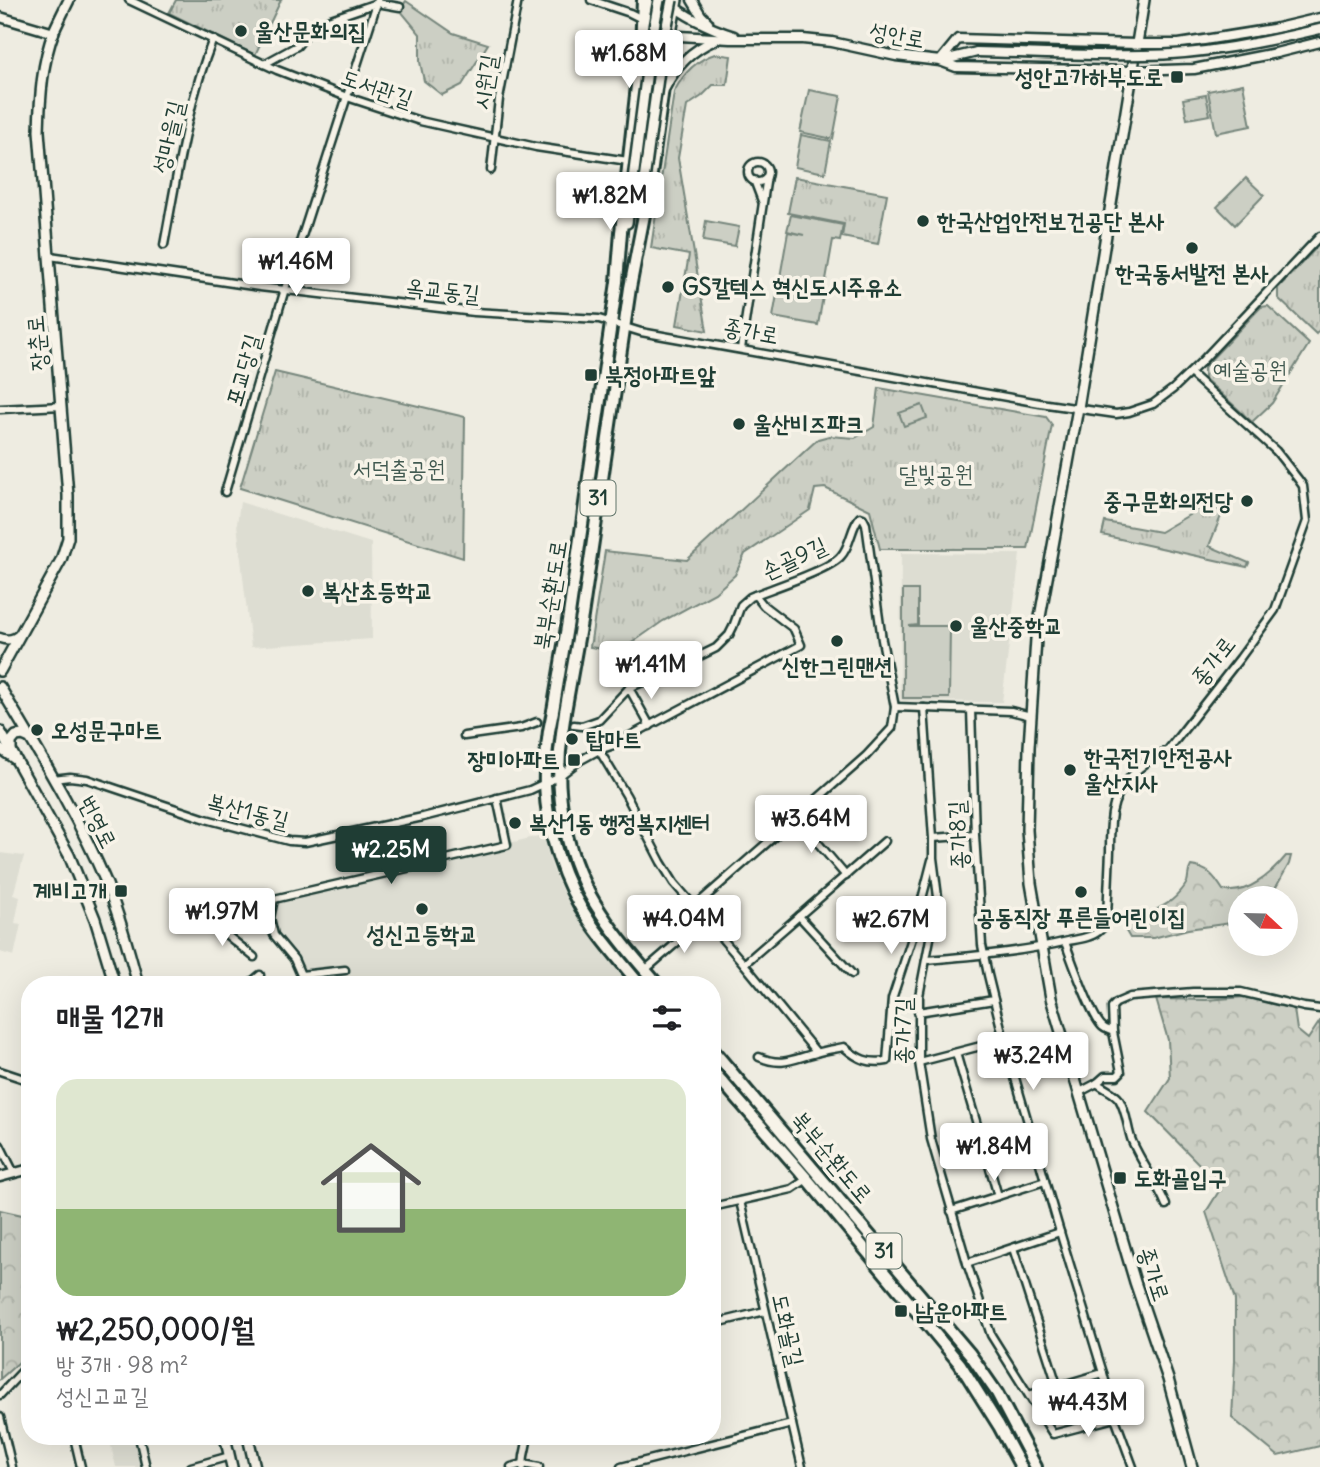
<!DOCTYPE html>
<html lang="ko">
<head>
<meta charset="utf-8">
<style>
  :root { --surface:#fff; --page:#f2f2f2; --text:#202124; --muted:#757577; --line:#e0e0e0; --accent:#1f3d34 }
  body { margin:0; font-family:Delius,"Poor Story",sans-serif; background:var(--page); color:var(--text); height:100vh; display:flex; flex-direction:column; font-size:26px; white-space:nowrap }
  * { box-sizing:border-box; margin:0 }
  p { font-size:23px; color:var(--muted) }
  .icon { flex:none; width:38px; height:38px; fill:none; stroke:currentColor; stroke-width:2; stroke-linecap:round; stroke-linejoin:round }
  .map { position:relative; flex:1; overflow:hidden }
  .side { position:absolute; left:21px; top:976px; width:700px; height:469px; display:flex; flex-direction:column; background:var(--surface); border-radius:28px; box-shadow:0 7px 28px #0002 }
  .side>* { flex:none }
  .needle { width:46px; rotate:112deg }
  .tools { position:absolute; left:1228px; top:886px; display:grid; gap:14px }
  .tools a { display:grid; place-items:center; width:70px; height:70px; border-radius:50%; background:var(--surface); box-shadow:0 7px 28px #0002; font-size:35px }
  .price { position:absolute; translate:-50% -60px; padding:0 16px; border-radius:7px; background:#fff; color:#222; font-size:23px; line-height:46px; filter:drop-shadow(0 2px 4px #0008) }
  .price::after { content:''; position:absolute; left:50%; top:42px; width:21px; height:16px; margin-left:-10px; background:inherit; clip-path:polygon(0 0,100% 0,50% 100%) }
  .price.on { background:var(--accent); color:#fff }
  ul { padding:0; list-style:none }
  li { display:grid; align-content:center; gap:14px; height:371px; padding:0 35px }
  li+li { border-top:2px solid var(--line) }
  li span { display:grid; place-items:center; height:217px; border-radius:21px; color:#555 }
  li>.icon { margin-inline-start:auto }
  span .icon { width:126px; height:126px; fill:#fffc; stroke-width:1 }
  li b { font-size:30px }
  h2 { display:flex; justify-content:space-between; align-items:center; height:84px; padding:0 35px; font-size:30px }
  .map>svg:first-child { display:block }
  .built { fill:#ddddd2 }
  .grass { fill:url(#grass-tufts); stroke:#76867c; stroke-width:2 }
  .forest { fill:url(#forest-crowns); stroke:#76867c; stroke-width:2 }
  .pitch { fill:#cccfc4; stroke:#76867c; stroke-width:2 }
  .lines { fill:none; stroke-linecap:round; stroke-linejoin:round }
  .minor-tunnel { stroke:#c5c9be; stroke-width:6; stroke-dasharray:6 3; stroke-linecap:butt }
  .minor-casing { stroke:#1f3d34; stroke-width:11 }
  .tertiary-casing { stroke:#1f3d34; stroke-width:13 }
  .secondary-casing { stroke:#1f3d34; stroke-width:14 }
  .primary-casing { stroke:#1f3d34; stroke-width:16 }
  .minor { stroke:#f7f3e8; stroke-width:6 }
  .tertiary { stroke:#f7f3e8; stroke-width:8 }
  .secondary { stroke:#f7f3e8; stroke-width:9 }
  .primary { stroke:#f7f3e8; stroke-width:10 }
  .tertiary-bridge-casing { stroke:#1f3d34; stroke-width:13; stroke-linecap:butt }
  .secondary-bridge-casing { stroke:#1f3d34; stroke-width:14; stroke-linecap:butt }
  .primary-bridge-casing { stroke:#1f3d34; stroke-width:16; stroke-linecap:butt }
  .tertiary-bridge { stroke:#f7f3e8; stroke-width:8 }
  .secondary-bridge { stroke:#f7f3e8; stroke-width:9 }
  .primary-bridge { stroke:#f7f3e8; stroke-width:10 }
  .poi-dot { fill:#1f3d34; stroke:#f7f3e8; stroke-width:2.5 }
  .labels { text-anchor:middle; stroke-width:7; stroke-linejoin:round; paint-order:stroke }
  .shield { fill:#f7f3e8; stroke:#60746a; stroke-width:2 }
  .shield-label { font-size:21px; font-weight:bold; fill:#1f3d34 }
  .poi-label { font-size:23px; font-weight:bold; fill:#1f3d34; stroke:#f7f3e8; text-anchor:start }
  .street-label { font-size:23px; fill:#1f3d34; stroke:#f7f3e8 }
  .park-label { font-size:23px; fill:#425a51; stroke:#f7f3e8 }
</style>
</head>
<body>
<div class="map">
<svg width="1320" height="1467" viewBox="0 0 1320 1467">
  <defs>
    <pattern id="grass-tufts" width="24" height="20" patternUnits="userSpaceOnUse" patternTransform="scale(1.75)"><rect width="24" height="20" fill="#cccfc4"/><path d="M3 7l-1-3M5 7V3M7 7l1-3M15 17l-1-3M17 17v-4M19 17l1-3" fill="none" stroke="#afb3a9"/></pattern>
    <pattern id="forest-crowns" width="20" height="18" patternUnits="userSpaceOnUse" patternTransform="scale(1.75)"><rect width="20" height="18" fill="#cccfc4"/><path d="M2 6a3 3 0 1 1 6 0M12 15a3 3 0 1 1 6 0" fill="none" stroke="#afb3a9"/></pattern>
  </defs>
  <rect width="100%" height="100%" fill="#eeece1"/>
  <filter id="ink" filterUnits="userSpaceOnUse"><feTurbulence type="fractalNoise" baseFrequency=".0143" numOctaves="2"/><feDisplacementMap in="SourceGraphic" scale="14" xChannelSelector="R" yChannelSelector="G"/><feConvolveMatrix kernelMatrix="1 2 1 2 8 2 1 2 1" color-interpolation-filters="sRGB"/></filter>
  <g filter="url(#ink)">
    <g class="built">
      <path d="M240,502L371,543L372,639L251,647L237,524Z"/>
      <path d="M901,553L1020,554L1002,702L904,701L900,699Z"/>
      <path d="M543,835L552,867L565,897L586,929L620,972L627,985H479L478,983L469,985H302L301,975L274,935L270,918L274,899Z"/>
      <path d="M0,853L24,856L13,895L20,897L15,923L21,924L14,956L0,952Z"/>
      <path d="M109,1437H136L144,1467H116Z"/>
    </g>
    <g class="grass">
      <path d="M176,0H281L255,55L169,13Z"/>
      <path d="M406,1L453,33L488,44L462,85L442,95L424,81L420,62V34L400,10Z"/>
      <path d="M715,54L731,56L727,85H713L702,96L687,106L678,158L707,331L677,325L689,255L651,248L674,92C683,74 695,60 715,54Z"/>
      <path d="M795,177L887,194L878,244L842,237L844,224L788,213Z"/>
      <path d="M1320,244V329L1316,334L1278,298V288Z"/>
      <path d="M1268,306L1309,344L1272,403L1252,422L1204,378V367L1261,307Z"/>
      <path d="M275,372L465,417L463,558L240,488Z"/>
      <path d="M879,388L1046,417L1052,425L1028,549H880L870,510L825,488L815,489L810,510L745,554L735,575L715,593L663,621L619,652L590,647L605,551L687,560L818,439L829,436L855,438L874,427Z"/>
      <path d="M1201,508L1206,513L1213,515L1218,510L1223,511L1209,546L1249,563L1247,567L1102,535L1105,522L1160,532Z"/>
    </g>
    <g class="forest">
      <path d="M1286,856H1291L1289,864L1270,898H1241V919L1231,923L1188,929L1153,938H1130L1124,928C1137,915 1158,912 1172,900C1177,896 1185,887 1187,882C1189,876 1187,872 1191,866C1208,868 1214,876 1223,890C1247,896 1272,873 1286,856Z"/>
      <path d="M1245,997L1294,1009L1297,1030L1308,1039L1320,1021V1446L1278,1456L1232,1418L1235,1361V1300L1206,1212L1224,1183L1200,1165L1148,1112L1170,1078L1168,1040L1156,999L1206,1000Z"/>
      <path d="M0,1210L22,1215L30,1221V1348L18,1363L0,1379Z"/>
    </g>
    <g class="pitch">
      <path d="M1243,84L1251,126L1216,133L1208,91Z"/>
      <path d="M809,90L841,96L833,139L800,132Z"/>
      <path d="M1206,95L1210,115L1187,119L1183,99Z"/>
      <path d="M801,135L831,141L825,173L795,167Z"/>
      <path d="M1246,178L1264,195L1235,225L1217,207Z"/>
      <path d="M791,215L843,225L840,241L833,240L818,325L773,317L788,232L804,235L787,231Z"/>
      <path d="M706,221L739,227L735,246L703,241Z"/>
      <path d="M922,405L927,418L904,426L899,413Z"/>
      <path d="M903,590H918V625L909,626H950L949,698H903Z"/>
    </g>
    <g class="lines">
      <path class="minor-tunnel" d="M537,722L566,724"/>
      <defs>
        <g id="minor">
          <path d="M129,0L277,70L347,97L420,121L536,147L628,161"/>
          <path d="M591,0L630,13L642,19"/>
          <path d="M264,64L297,46L310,30L325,21L377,3L400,7"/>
          <circle cx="758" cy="172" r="10"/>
          <path d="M491,170L499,99L518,0"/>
          <path d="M754,180L762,201"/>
          <path d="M164,245C177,176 187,104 213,39"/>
          <path d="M50,256L260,287L474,312L599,319L641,332L1040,403L1116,414L1129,412L1153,404L1173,389L1201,362L1320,236"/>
          <path d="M741,349L767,176"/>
          <path d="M0,409L62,406"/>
          <path d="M225,492L285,289L378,0"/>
          <path d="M629,688L650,726"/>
          <path d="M895,707L1011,711L1031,716"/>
          <path d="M924,708L933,838V858L938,897L919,996V1062L931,1139L967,1263L991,1335L1053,1434L1115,1418"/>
          <path d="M971,709L975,835L982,945L988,975L1004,1040L1060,1232L1103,1373L1115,1418L1133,1467"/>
          <path d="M574,725L582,726L599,720L629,688L671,670L716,648L729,635L733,627L741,605L750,597C769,589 830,570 841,556C851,545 851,526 860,517L863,518L866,524L882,640L895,707L892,728L866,756L694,907"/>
          <path d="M464,736L521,728L537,722"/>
          <path d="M599,750L626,795L661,862L674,883L744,964L816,1052"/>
          <path d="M53,779L70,777L87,779L206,819L289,841L305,842L423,817L530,790L558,777L579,761L599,750L611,746L801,645L794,629L764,606L755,595"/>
          <path d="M796,817L846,876"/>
          <path d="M933,838L975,835"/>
          <path d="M184,908L207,898"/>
          <path d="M799,916L852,974"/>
          <path d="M191,921L202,915L254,957"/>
          <path d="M1065,942C1071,958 1092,1019 1103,1027C1106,1030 1110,1030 1113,1032"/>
          <path d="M926,960C974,956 1022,952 1068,941C1078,939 1091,938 1099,931C1104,927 1106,923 1107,917C1108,895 1109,873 1110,851C1110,839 1110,826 1112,813C1117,784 1142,762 1168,750L1240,658L1275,610L1307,521L1303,486L1298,479L1276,451L1190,373"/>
          <path d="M744,964L885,841"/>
          <path d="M645,970L704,919"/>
          <path d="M301,975L345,970"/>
          <path d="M248,985L260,975"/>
          <path d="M302,985L301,975L294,959L274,935L270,918L274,899L507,845L497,798"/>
          <path d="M918,1012L994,1000"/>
          <path d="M956,1053L998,1196"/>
          <path d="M759,1057C782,1067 793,1059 816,1053C825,1050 835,1049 844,1047C858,1059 868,1064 887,1061L892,999L912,938L932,860"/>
          <path d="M919,1062L1004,1040"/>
          <path d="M0,1071L30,1081"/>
          <path d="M1097,1083C1104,1089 1114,1092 1119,1099C1127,1112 1127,1128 1132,1141C1142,1164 1157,1183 1166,1205"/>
          <path d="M1078,1093L1097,1083L1105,1076H1117L1121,1072L1113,1032L1112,1007L1116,1003L1130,997L1193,992H1241L1304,1007L1320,1009"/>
          <path d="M0,1145L14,1173"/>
          <path d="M740,1201L802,1467"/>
          <path d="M712,1207L792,1189L807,1179"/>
          <path d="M951,1211L1045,1181"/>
          <path d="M1013,1248L1058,1388"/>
          <path d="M967,1263L1060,1232"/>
          <path d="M712,1324L765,1311"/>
          <path d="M0,1395L30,1363"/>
          <path d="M1029,1395L1103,1373"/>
          <path d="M0,1417L12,1467"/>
          <path d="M74,1437L81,1467"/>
          <path d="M139,1437L146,1467"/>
          <path d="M191,1467L230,1456"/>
          <path d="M511,1467L523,1464L539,1467"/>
          <path d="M523,1467L524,1456L528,1437"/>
          <path d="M621,1467L792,1424"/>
        </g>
        <g id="tertiary">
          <path d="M665,0C685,16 709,28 734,36"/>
          <path d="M692,0L701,15L708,22"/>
          <path d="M644,14L647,23L651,28L663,35L730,39H803L832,42L896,56L940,61L977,52"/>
          <path d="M0,17L54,33"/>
          <path d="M1320,18L1273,29L1179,44H1136L958,39L940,61L956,67L1132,71L1194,69L1276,53L1320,42"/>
          <path d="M665,88C676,65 692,50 715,40"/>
          <path d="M0,638C8,641 14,640 20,634"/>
          <path d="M0,749L14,759"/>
          <path d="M0,1177L30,1169"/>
        </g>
        <g id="secondary">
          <path d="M1144,0L1078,408L1036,639L1029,747L1027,830L1031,883L1051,998L1135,1282L1168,1379L1192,1467"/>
          <path d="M668,50L677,0"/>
          <path d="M640,213L643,188"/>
          <path d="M627,223L632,187"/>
          <path d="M0,671L61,560L68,538V495L39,131C40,97 42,62 54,31C59,20 64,10 69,0"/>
          <path d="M0,687C37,750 77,814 106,882C119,915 129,950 138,985"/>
          <path d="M0,731L69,855L95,919L115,985"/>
          <path d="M11,749V742L16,736L23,735L30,738"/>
          <path d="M225,1437L232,1467"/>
          <path d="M248,1437L255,1467"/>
        </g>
        <g id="primary">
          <path d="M553,711L569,615L617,282L621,232L641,49L643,0"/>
          <path d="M565,712L582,616L630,288L649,189L668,52C666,33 651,20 650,0"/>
          <path d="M549,731C547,749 544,766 545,785C547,832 563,883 590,922C605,944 623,964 640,985"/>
          <path d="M562,733C553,795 566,861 601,913C618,939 638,962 658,985"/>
          <path d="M712,1049L970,1354L997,1393L1036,1467"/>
          <path d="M712,1070L807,1179L960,1364L999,1426L1021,1467"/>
        </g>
      </defs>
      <use href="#minor" class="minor-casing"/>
      <use href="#tertiary" class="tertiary-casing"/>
      <use href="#secondary" class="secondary-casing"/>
      <use href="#primary" class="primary-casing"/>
      <use href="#minor" class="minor"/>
      <use href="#tertiary" class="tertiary"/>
      <use href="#secondary" class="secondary"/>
      <use href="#primary" class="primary"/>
      <defs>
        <path id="tertiary-bridge" d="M977,52C1032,53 1088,56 1144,55C1202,55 1264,42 1320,29"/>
        <g id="secondary-bridge">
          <path d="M632,187L649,55L659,0"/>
          <path d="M643,188L661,56L672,0"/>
        </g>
        <g id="primary-bridge">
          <path d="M549,731L553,711"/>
          <path d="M562,733L565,712"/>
        </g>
      </defs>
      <use href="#tertiary-bridge" class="tertiary-bridge-casing"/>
      <use href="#secondary-bridge" class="secondary-bridge-casing"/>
      <use href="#primary-bridge" class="primary-bridge-casing"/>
      <use href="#tertiary-bridge" class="tertiary-bridge"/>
      <use href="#secondary-bridge" class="secondary-bridge"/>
      <use href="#primary-bridge" class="primary-bridge"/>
    </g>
  </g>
  <g class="poi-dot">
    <circle cx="241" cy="31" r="7"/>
    <rect x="1170" y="70" width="14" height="14" rx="3.5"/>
    <circle cx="923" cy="221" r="7"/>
    <circle cx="1192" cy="248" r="7"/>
    <circle cx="668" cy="287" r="7"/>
    <rect x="584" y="368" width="14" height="14" rx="3.5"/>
    <circle cx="739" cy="424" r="7"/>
    <circle cx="1247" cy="501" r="7"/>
    <circle cx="308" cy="591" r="7"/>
    <circle cx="956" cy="626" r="7"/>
    <circle cx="837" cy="641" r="7"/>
    <circle cx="37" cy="730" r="7"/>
    <circle cx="572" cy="739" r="7"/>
    <rect x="567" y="753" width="14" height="14" rx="3.5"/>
    <circle cx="1070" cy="770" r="7"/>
    <circle cx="515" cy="823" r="7"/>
    <rect x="114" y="884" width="14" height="14" rx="3.5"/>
    <circle cx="1081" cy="892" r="7"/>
    <circle cx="422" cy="909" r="7"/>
    <rect x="1113" y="1171" width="14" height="14" rx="3.5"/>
    <rect x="894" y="1304" width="14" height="14" rx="3.5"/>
  </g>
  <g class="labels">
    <g class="shield">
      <rect x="580.5" y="480.5" width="35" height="35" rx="5"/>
      <rect x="866.5" y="1233.5" width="35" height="35" rx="5"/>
    </g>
    <g class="shield-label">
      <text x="598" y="505">31</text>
      <text x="884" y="1258">31</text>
    </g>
    <g class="poi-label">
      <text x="255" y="39">울산문화의집</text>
      <text x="1163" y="85" text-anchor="end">성안고가하부도로</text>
      <text x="937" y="229">한국산업안전보건공단 본사</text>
      <text x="1192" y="281" text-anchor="middle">한국동서발전 본사</text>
      <text x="682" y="295">GS칼텍스 혁신도시주유소</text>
      <text x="605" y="383">북정아파트앞</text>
      <text x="753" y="432">울산비즈파크</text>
      <text x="1233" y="509" text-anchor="end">중구문화의전당</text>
      <text x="322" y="599">복산초등학교</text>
      <text x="970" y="634">울산중학교</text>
      <text x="837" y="674" text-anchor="middle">신한그린맨션</text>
      <text x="51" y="738">오성문구마트</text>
      <text x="586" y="747">탑마트</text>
      <text x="1084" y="765">한국전기안전공사<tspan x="1084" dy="26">울산지사</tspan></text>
      <text x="560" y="768" text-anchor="end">장미아파트</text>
      <text x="529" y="831">복산1동 행정복지센터</text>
      <text x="107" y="899" text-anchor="end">계비고개</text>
      <text x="1081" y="925" text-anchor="middle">공동직장 푸른들어린이집</text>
      <text x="422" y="942" text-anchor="middle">성신고등학교</text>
      <text x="1134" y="1186">도화골입구</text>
      <text x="915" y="1319">남운아파트</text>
    </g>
    <g class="street-label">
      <text transform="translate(897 35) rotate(10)" y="8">성안로</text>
      <text transform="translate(485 82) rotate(-81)" y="8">시원길</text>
      <text transform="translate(377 88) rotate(19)" y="8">도서관길</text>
      <text transform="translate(168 137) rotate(-77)" y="8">성마을길</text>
      <text transform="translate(443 290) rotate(6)" y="8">옥교동길</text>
      <text transform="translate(751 331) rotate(10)" y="8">종가로</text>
      <text transform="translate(37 343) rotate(-95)" y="8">장춘로</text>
      <text transform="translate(243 370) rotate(-74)" y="8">포교당길</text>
      <text transform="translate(794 558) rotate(-25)" y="8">손골9길</text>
      <text transform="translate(550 595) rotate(-81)" y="8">북부순환도로</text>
      <text transform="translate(1213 661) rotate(-52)" y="8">종가로</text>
      <text transform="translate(248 811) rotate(14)" y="8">복산1동길</text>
      <text transform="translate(98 822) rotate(63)" y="8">번영로</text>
      <text transform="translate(958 835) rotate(-93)" y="8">종가8길</text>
      <text transform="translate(903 1031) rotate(-90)" y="8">종가7길</text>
      <text transform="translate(832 1157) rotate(50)" y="8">북부순환도로</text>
      <text transform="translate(1154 1274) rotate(72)" y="8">종가로</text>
      <text transform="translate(788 1330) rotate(77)" y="8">도화골길</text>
    </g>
    <g class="park-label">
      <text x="1250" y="378">예술공원</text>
      <text x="399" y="477">서덕출공원</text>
      <text x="936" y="482">달빛공원</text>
    </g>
  </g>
</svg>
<div class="tools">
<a><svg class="needle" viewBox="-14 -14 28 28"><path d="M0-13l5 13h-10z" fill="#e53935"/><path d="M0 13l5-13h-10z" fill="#757577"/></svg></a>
</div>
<b class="price" style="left:629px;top:90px">₩1.68M</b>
<b class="price" style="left:610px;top:232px">₩1.82M</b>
<b class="price" style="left:296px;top:298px">₩1.46M</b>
<b class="price" style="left:651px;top:701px">₩1.41M</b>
<b class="price" style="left:811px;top:855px">₩3.64M</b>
<b class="price on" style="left:391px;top:886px">₩2.25M</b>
<b class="price" style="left:222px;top:948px">₩1.97M</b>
<b class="price" style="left:684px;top:955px">₩4.04M</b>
<b class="price" style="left:891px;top:956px">₩2.67M</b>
<b class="price" style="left:1033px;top:1092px">₩3.24M</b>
<b class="price" style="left:994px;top:1183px">₩1.84M</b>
<b class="price" style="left:1088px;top:1439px">₩4.43M</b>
<section class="side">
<h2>매물 12개<svg class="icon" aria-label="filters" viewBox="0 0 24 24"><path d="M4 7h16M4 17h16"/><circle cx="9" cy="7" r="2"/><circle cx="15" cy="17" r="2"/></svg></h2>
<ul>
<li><span style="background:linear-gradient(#dfe7d0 60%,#8fb573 0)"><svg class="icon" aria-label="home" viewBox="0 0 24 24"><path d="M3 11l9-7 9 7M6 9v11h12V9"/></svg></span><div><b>₩2,250,000/월</b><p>방 3개 · 98 m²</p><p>성신고교길</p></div></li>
</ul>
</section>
</div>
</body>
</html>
